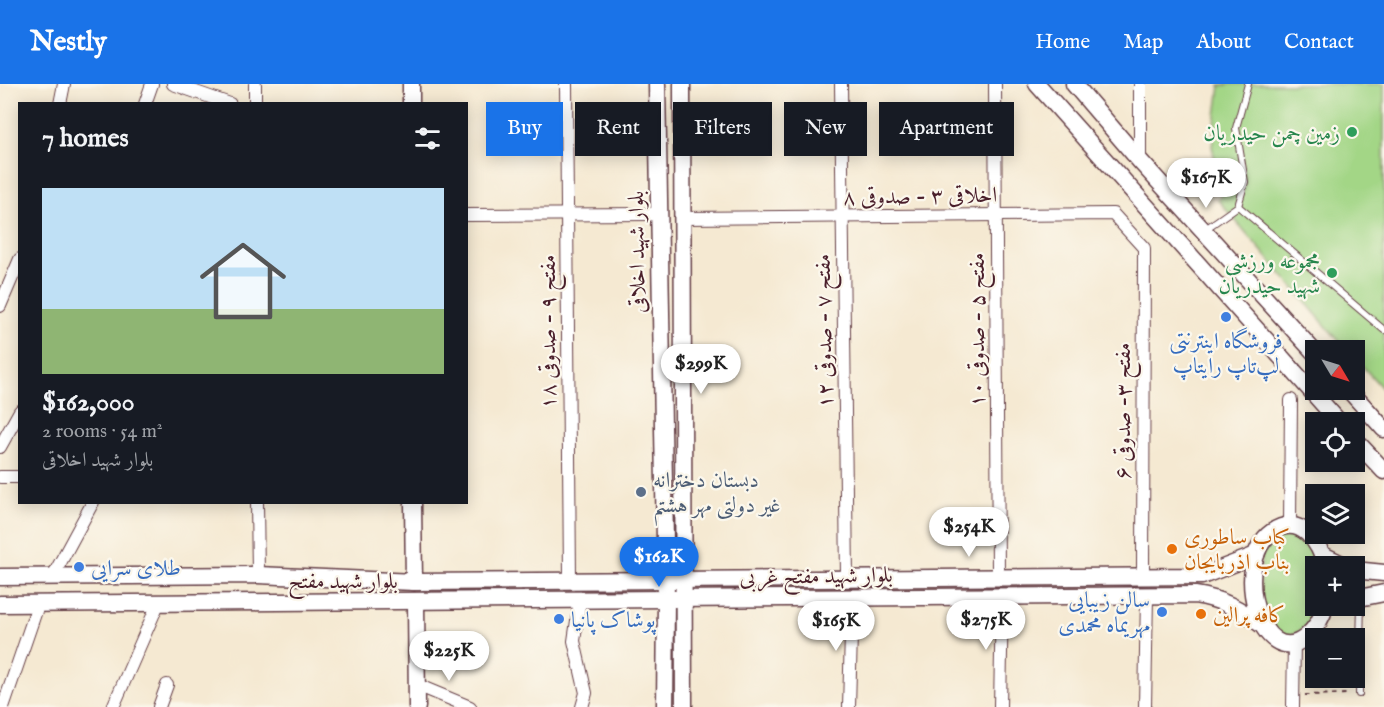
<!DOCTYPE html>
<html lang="en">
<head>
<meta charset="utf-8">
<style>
  :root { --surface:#171b24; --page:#20242c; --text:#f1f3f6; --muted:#9ea1a6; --line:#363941; --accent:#1a73e8 }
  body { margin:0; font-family:"IM FELL English",Amiri,serif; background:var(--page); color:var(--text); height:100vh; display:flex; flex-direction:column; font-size:22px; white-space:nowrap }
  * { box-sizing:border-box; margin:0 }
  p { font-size:20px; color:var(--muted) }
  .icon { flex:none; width:33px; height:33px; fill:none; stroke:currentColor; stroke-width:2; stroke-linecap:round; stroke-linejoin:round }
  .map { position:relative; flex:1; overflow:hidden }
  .side { position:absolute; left:18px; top:18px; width:450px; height:402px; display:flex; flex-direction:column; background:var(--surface); border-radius:0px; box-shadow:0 3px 15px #0003 }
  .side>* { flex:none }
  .hud { position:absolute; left:486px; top:18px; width:570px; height:54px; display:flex; gap:12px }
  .needle { width:39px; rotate:128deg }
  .fabs { position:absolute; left:1305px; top:256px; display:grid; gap:12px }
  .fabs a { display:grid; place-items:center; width:60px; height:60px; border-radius:0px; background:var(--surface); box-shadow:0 3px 15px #0003; font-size:30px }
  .price { position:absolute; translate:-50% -51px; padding:0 14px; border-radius:21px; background:#fff; color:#222; font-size:20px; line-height:39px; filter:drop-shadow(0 2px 3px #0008) }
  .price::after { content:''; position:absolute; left:50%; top:36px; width:18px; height:14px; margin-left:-9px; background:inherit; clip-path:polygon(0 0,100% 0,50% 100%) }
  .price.selected { background:var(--accent); color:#fff }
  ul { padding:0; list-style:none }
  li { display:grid; align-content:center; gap:12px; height:318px; padding:0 24px }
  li+li { border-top:2px solid var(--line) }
  li span { display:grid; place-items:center; height:186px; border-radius:0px; color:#555 }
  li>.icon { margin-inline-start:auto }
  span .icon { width:108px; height:108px; fill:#fffc; stroke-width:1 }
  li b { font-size:26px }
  h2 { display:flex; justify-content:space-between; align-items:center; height:72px; padding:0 24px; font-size:26px }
  .pill { padding:0 21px; border-radius:0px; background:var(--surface); box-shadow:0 3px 15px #0003; font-size:21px; line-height:54px }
  .pill.selected { background:var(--accent); color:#fff }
  header { display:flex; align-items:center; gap:36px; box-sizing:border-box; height:84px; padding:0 30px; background:var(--accent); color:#fff }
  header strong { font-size:28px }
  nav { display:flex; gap:33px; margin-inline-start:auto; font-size:21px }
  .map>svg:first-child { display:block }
  .grass { fill:#a3d686; stroke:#767a58; stroke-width:1.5 }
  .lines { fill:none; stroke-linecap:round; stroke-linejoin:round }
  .lane-casing { stroke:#643d44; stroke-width:8 }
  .street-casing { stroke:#643d44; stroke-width:14 }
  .secondary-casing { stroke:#643d44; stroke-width:19 }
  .path { stroke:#643d44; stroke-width:2; stroke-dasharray:4.5 4.5; stroke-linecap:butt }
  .lane { stroke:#fff; stroke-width:6 }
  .street { stroke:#fff; stroke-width:12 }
  .secondary { stroke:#fff; stroke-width:16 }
  .leisure-dot { fill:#2e9e5b; stroke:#fbf7ec; stroke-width:2 }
  .shop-dot { fill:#3f7fe0; stroke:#fbf7ec; stroke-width:2 }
  .service-dot { fill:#5c6f8a; stroke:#fbf7ec; stroke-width:2 }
  .food-dot { fill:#e8710a; stroke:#fbf7ec; stroke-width:2 }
  .labels { text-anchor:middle; stroke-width:4.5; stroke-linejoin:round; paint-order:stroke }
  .leisure-label { font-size:22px; fill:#27864d; stroke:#fbf7ec; text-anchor:end }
  .street-label { font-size:22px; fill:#4a1f2b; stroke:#fbf7ec }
  .shop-label { font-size:22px; fill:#366cbe; stroke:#fbf7ec; text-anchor:start }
  .service-label { font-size:22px; fill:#4e5e75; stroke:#fbf7ec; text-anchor:start }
  .food-label { font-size:22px; fill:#c56008; stroke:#fbf7ec; text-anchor:start }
</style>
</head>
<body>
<header>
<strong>Nestly</strong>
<nav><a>Home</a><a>Map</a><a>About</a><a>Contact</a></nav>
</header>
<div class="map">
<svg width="1384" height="623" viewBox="0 0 1384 623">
  <rect width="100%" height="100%" fill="#fbf7ec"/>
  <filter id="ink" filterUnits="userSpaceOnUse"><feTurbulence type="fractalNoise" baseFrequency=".0167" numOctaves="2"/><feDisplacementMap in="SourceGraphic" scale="12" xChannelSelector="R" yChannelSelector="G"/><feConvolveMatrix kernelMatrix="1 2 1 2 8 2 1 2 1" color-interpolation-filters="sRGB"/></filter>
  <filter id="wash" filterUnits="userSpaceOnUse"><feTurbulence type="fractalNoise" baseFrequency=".008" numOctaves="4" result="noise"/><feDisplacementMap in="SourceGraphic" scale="24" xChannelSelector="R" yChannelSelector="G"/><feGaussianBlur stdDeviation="1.35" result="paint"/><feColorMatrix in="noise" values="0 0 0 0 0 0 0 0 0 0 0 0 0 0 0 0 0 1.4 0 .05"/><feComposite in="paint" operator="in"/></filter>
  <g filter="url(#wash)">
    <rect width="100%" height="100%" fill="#f5e9d2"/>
    <g class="grass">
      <path d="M1232,0H1384V306L1355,274L1354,267H1348L1332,249L1218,116L1222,111L1212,62L1220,2Z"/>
      <path d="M1289,447L1305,452L1321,483H1316V522H1319L1311,542L1285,554L1273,546L1260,520L1261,472L1279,449Z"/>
    </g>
  </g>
  <g filter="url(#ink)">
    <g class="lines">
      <defs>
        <g id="lane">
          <path d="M1238,122L1384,246"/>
          <path d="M1204,146L1238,122L1245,98L1236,44L1248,0"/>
          <path d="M1359,610L1361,516"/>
        </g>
        <g id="street">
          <path d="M173,0L230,20"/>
          <path d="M255,0V20"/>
          <path d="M566,0L570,496"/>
          <path d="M841,0L847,494"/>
          <path d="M995,0L998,491"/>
          <path d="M60,20L64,0"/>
          <path d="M145,20L152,0"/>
          <path d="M1140,77V0"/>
          <path d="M466,131L657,130"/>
          <path d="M682,134L1113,130L1144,164L1143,491"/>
          <path d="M0,222L20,175"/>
          <path d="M0,363L20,327"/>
          <path d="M0,393H20"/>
          <path d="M257,418L258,491"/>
          <path d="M1290,442L1291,316"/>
          <path d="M53,492L93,418"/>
          <path d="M580,516L574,557L586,609L582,623"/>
          <path d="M417,601L470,623"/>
          <path d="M3,623L38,521"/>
          <path d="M113,623L158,520"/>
          <path d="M159,623L167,601"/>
          <path d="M849,623L852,513"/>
          <path d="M1000,623L1002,512"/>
          <path d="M1145,623L1147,511"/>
          <path d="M1293,623L1294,558"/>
        </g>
        <g id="secondary">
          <path d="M411,0V20"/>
          <path d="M657,0L666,515L665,623"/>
          <path d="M682,0L684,623"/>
          <path d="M1037,0L1340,339"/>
          <path d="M1074,0L1140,77L1316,270"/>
          <path d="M1349,306L1384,345"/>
          <path d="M1354,355L1384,387"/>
          <path d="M413,418L414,498"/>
          <path d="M1323,471L1348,483"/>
          <path d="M1354,486L1384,489"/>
          <path d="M0,493L258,491L414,498L1202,492L1256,471"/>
          <path d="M1354,515L1384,509"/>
          <path d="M416,518L417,623"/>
          <path d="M0,520L1195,511C1222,515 1240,525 1262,541"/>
          <path d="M1325,522C1322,535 1316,544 1306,553C1261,590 1230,478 1272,448C1300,428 1320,459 1326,483"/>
        </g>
      </defs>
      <use href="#lane" class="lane-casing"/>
      <use href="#street" class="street-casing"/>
      <use href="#secondary" class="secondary-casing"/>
      <path class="path" d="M1305,611L1350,610"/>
      <use href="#lane" class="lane"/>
      <use href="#street" class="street"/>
      <use href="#secondary" class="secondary"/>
    </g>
  </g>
  <g class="leisure-dot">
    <circle cx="1352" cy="48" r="6"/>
    <circle cx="1332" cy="189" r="6"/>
  </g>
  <g class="shop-dot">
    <circle cx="1226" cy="233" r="6"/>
    <circle cx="79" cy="483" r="6"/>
    <circle cx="1162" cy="528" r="6"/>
    <circle cx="559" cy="535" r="6"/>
  </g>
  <circle class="service-dot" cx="641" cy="408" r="6"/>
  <g class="food-dot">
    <circle cx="1172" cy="465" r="6"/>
    <circle cx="1201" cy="530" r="6"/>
  </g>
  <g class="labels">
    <g class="leisure-label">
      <text x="1340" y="56">زمین چمن حیدریان</text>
      <text x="1320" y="184">مجموعه ورزشی<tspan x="1320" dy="25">شهید حیدریان</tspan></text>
    </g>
    <g class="street-label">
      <text transform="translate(920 111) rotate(-1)" y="8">اخلاقی ۳ - صدوقی ۸</text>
      <text transform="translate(636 168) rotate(-91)" y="8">بلوار شهید اخلاقی</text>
      <text transform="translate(976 246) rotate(-90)" y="8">مفتح ۵ - صدوقی ۱۰</text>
      <text transform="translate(823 247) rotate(-91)" y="8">مفتح ۷ - صدوقی ۱۲</text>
      <text transform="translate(547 248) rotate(-90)" y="8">مفتح ۹ - صدوقی ۱۸</text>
      <text transform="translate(1122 327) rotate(-90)" y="8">مفتح ۳- صدوقی ۶</text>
      <text transform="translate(816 491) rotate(-1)" y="8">بلوار شهید مفتح غربی</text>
      <text x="343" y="504">بلوار شهید مفتح</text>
    </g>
    <g class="shop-label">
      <text x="1226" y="264" text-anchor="middle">فروشگاه اینترنتی<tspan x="1226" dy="25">لپ‌تاپ رایتاپ</tspan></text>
      <text x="91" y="491">طلای سرایی</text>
      <text x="1150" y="523" text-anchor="end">سالن زیبایی<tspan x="1150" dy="25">مهریماه محمدی</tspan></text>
      <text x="571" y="543">پوشاک پانیا</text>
    </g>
    <g class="service-label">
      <text x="653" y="403">دبستان دخترانه<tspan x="653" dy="25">غیر دولتی مهر هشتم</tspan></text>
    </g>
    <g class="food-label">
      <text x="1184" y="460">کباب ساطوری<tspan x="1184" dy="25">بناب اذربایجان</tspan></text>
      <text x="1213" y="538">کافه پرالین</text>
    </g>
  </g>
</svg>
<div class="fabs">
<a><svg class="needle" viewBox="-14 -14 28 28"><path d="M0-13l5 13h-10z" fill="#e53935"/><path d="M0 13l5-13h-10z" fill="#9ea1a6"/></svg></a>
<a><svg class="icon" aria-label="locate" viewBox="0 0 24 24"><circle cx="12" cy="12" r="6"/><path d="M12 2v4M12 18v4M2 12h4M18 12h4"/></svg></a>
<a><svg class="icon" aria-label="layers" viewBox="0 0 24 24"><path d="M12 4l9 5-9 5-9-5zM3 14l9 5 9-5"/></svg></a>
<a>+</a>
<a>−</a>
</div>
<b class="price" style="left:1206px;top:125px">$167K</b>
<b class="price" style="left:701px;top:311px">$299K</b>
<b class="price" style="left:969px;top:474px">$254K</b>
<b class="price selected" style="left:659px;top:504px">$162K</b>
<b class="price" style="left:986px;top:567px">$275K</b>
<b class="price" style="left:836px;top:568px">$165K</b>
<b class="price" style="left:449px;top:598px">$225K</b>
<div class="hud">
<a class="pill selected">Buy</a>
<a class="pill">Rent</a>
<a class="pill">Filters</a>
<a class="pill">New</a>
<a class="pill">Apartment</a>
</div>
<section class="side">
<h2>7 homes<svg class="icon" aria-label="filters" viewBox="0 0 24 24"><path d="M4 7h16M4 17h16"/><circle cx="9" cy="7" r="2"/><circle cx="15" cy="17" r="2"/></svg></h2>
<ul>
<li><span style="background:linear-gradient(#bfe0f5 65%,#8fb573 0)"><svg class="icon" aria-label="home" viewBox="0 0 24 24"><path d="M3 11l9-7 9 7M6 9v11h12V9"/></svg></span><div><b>$162,000</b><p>2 rooms · 54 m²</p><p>بلوار شهید اخلاقی</p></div></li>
</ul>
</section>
</div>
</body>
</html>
